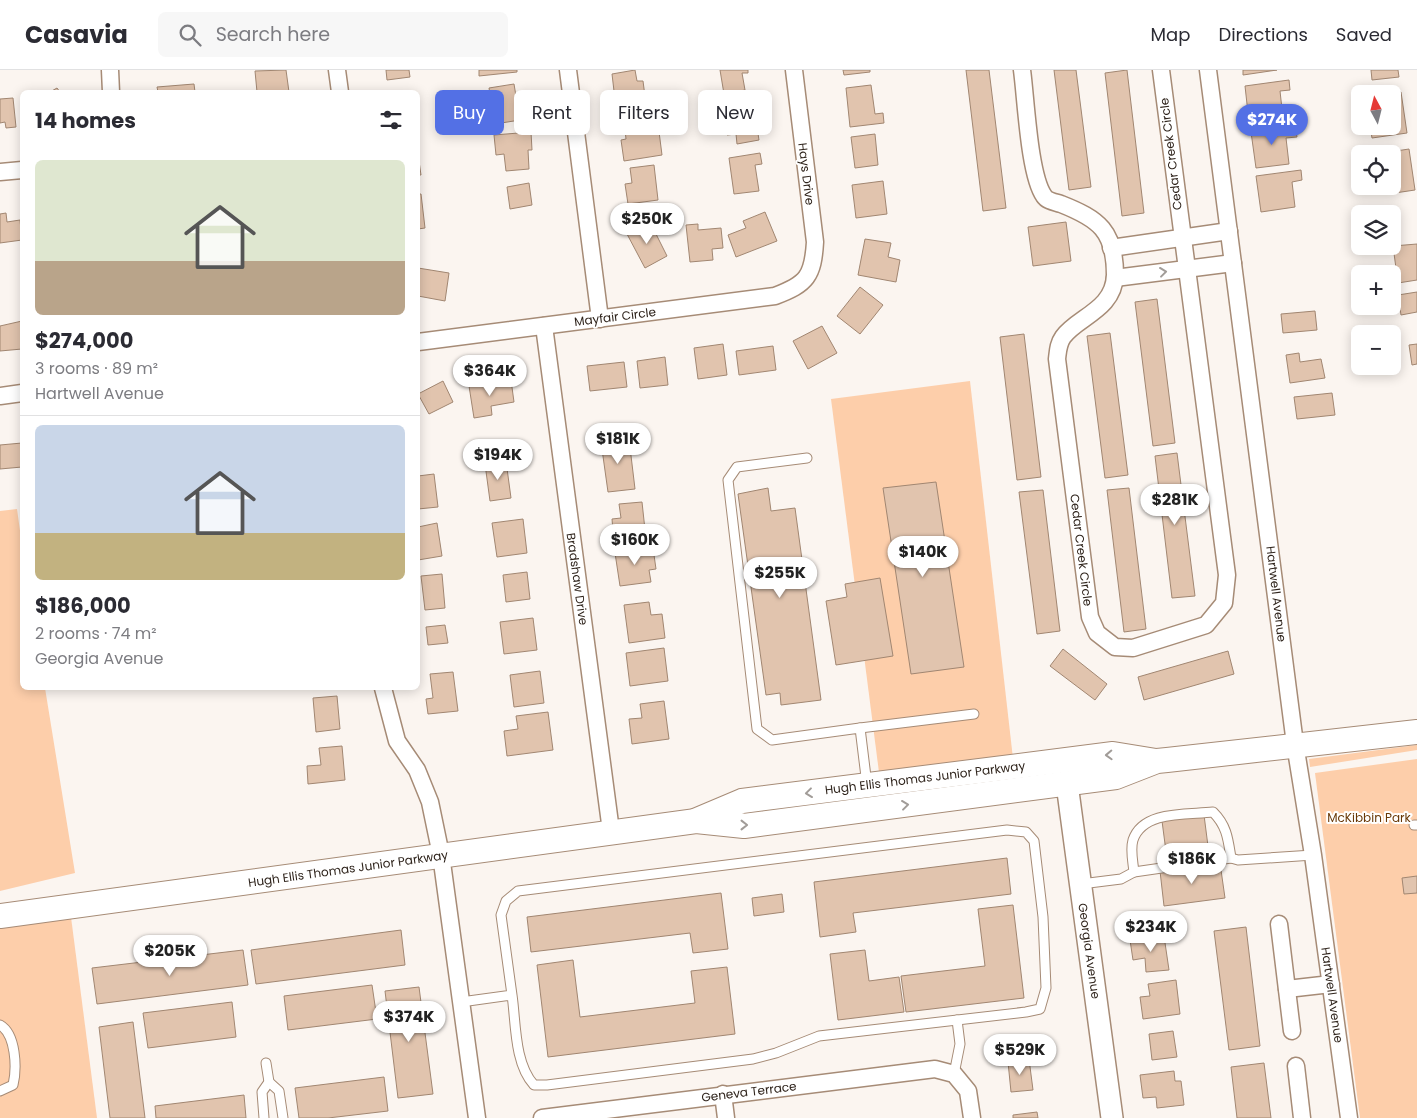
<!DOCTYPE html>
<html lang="en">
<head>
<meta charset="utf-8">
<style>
  :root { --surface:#fff; --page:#f7f7f7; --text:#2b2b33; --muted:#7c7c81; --line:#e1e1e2; --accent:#5370e5 }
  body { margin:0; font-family:Poppins,sans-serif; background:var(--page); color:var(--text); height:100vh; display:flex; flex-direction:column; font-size:19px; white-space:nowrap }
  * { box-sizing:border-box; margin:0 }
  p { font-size:16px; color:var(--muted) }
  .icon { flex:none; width:28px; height:28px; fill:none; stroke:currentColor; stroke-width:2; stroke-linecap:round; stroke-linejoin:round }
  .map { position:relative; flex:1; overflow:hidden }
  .drawer { position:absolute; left:20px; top:20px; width:400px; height:600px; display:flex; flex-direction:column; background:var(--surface); border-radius:8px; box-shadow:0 2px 12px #0003 }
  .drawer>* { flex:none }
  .top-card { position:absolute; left:435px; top:20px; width:475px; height:45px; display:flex; gap:10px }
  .needle { width:32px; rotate:353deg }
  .fabs { position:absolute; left:1351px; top:15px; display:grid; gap:10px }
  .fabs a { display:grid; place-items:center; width:50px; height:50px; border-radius:8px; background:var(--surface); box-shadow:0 2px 12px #0003; font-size:25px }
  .price { position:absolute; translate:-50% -42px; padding:0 11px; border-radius:18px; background:#fff; color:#222; font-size:16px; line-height:32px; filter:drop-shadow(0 1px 2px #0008) }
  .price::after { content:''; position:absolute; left:50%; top:30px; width:15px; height:11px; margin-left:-8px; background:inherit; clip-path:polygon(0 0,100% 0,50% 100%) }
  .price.active { background:var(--accent); color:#fff }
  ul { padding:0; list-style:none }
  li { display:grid; align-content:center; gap:10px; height:265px; padding:0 15px }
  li+li { border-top:1px solid var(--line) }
  li span { display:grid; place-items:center; height:155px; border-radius:8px; color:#555 }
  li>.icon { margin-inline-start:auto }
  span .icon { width:90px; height:90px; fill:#fffc; stroke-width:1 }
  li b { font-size:21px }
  h2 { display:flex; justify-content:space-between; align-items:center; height:60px; padding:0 15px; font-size:21px }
  .pill { padding:0 18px; border-radius:8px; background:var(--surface); box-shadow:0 2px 12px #0003; font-size:18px; line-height:45px }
  .pill.active { background:var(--accent); color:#fff }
  header { display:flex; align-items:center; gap:30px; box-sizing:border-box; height:70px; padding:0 25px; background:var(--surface); border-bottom:1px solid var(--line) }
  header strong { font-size:24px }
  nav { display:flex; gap:28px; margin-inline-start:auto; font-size:18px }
  .search { width:350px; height:45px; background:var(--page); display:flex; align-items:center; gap:12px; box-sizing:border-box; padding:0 18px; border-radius:8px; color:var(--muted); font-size:19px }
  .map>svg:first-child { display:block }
  .green { fill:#fdceaa }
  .building { fill:#e1c4ae; stroke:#a18671 }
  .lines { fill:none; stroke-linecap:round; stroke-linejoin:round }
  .service-casing { stroke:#a68b76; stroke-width:11 }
  .minor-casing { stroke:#a68b76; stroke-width:19 }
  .tertiary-casing { stroke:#a68b76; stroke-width:24 }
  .secondary-casing { stroke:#a68b76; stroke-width:26 }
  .service { stroke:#fff; stroke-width:9 }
  .minor { stroke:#fff; stroke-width:16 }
  .tertiary { stroke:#fff; stroke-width:21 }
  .secondary { stroke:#fff; stroke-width:24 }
  .oneway { stroke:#a19c98 }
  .labels { text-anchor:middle; stroke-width:4; stroke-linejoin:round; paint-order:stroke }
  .street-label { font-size:12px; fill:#2e231b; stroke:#fff }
  .park-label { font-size:12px; fill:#683807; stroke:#fff }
</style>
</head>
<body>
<header>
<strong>Casavia</strong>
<div class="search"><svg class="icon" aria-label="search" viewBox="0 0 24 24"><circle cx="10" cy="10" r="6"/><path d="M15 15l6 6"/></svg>Search here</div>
<nav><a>Map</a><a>Directions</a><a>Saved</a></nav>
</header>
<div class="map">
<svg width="1417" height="1048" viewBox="0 0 1417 1048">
  <rect width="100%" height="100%" fill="#fbf5f0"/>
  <g class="green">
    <path d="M970,311L1015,706L881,718L831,329Z"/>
    <path d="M17,439L22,475V618H45L75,803L0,821V441Z"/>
    <path d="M1417,675V680L1310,697L1309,689Z"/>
    <path d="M1417,689V1048H1360L1315,703Z"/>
    <path d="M71,847L97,1048H0V857Z"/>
  </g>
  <g class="building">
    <path d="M286,0L289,22H257L255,1Z"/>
    <path d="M386,0H409L410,7L387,10Z"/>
    <path d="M479,0H517V2L479,6Z"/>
    <path d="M635,0L637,11H643L646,34L616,38L612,4Z"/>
    <path d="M720,0H748V3H742L745,20L724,24Z"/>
    <path d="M843,0H870V2L844,5Z"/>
    <path d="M966,0H989L1006,138L983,141Z"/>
    <path d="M1054,0H1076L1091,117L1069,120Z"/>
    <path d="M1127,0L1144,143L1122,146L1105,3Z"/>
    <path d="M1243,0H1277L1243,5Z"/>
    <path d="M1371,0H1398L1399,7L1372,10Z"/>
    <path d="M1289,10L1290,20L1280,21L1283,48L1249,52L1245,16Z"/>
    <path d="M194,14L195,22H158L157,17Z"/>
    <path d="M514,14L520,50L495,54L489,18Z"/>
    <path d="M871,15L875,44L883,43L884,53L850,57L846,18Z"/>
    <path d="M57,18L60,22H50Z"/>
    <path d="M1401,22L1407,63L1372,68L1370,56H1392V24H1389Z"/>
    <path d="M13,28L16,57L6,58L5,52L0,53V29Z"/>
    <path d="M754,38L759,70L737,74L736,64L727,65L724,43Z"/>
    <path d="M657,46L662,85L624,91L621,70L626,69L624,51Z"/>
    <path d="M1295,56L1297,67L1286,68L1289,94L1256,98L1251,62Z"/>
    <path d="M531,62L532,80H528L529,99L506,101L504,84L496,85L494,65Z"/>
    <path d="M875,64L878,95L855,98L851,67Z"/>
    <path d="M1409,79L1415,120L1388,124L1387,116H1392V84L1383,83Z"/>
    <path d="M760,83L762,94L755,95L759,121L734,124L729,88Z"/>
    <path d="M418,84L421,105H418Z"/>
    <path d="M654,95L658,130L628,134L625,114L632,113L630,98Z"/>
    <path d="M1301,100L1302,110L1292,112L1295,137L1261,142L1256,106Z"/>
    <path d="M883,111L887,144L856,148L852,115Z"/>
    <path d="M529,113L532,135L510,139L507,117Z"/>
    <path d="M418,124H421L425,158L418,159Z"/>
    <path d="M765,142L777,171L736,187L728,165L746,158L743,151Z"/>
    <path d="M6,143L7,152L20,150L22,170L0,173V144Z"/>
    <path d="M650,152L667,186L645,198L627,164Z"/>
    <path d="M1066,152L1071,191L1033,196L1028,157Z"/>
    <path d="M698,154V160L721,158L723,178L712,179L713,190L690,192L686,155Z"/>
    <path d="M865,169L891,173L888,187L900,190L896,212L858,205Z"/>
    <path d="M1417,174V210L1398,213L1393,176Z"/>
    <path d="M418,198L449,203L445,231L418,226Z"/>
    <path d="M860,217L883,235L860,264L837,246Z"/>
    <path d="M1417,222V242L1401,245L1398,225Z"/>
    <path d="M1157,229L1175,373L1153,376L1135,232Z"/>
    <path d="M1315,241L1317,260L1283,263L1281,244Z"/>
    <path d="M22,251V279L0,281V256Z"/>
    <path d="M822,256L837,283L808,299L793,271Z"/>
    <path d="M1110,263L1128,405L1105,408L1087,266Z"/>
    <path d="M1024,264L1041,407L1017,410L1000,267Z"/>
    <path d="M723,274L727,305L698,309L694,278Z"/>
    <path d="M1417,274V294L1412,295L1409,275Z"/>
    <path d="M773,276L776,300L739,305L736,281Z"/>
    <path d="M1299,283L1300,292L1321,289L1325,308L1290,313L1286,285Z"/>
    <path d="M665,287L668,315L640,318L637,291Z"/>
    <path d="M624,292L627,317L590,321L587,296Z"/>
    <path d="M511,310L514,332L491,336L492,345L474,348L469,316Z"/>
    <path d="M443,311L453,332L429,344L418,324Z"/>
    <path d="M1332,323L1335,345L1297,349L1294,327Z"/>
    <path d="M629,369L635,419L608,422L601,372Z"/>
    <path d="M22,373V397L0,399V375Z"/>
    <path d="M1177,383L1195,526L1172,528L1155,386Z"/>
    <path d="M506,391L511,428L490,431L485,394Z"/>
    <path d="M434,404L438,437L418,439V406Z"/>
    <path d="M936,412L964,597L911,604L883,418Z"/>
    <path d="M768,418L771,441L795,438L821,630L781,635L780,623L766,625L738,424Z"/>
    <path d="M1129,418L1146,559L1124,562L1107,420Z"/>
    <path d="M1043,420L1060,561L1037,564L1019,422Z"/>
    <path d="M642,432L646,469L614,473L612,449L621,448L619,434Z"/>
    <path d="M523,449L527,483L497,487L492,453Z"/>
    <path d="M437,453L442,486L418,490V457Z"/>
    <path d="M653,478L656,499L649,500L651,512L620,516L615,483Z"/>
    <path d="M527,502L530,529L506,532L503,505Z"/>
    <path d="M442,504L445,538L425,540L421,506Z"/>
    <path d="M880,508L893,586L836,595L826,531L847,527L845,514Z"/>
    <path d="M649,532L651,545L662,544L665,568L629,573L624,535Z"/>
    <path d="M533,548L537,580L504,584L500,552Z"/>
    <path d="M445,555L448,573L428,575L426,557Z"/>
    <path d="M664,578L668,611L630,616L626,583Z"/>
    <path d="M1063,579L1107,614L1095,630L1050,596Z"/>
    <path d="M1228,581L1234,604L1144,630L1138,607Z"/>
    <path d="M540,601L544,633L514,637L510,605Z"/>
    <path d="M453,602L458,641L428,644L426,629L433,628L430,604Z"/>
    <path d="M337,626L340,659L316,662L313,628Z"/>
    <path d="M664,631L669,669L632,674L629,649L642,648L640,634Z"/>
    <path d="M548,642L553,680L507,686L504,661L518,659L516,646Z"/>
    <path d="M342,676L345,710L308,714L307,696L321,695L319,678Z"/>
    <path d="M1204,745L1209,784L1167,789L1162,751Z"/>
    <path d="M1007,788L1011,824L853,843L856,862L820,867L814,812Z"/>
    <path d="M1220,793L1225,828L1164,836L1160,801Z"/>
    <path d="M1417,806V823L1404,824L1402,808Z"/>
    <path d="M721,823L728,879L693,883L690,863L531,882L527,847Z"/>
    <path d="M782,824L784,842L754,846L752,828Z"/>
    <path d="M1013,835L1024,928L906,942L901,906L985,896L978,839Z"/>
    <path d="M1246,857L1260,976L1229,980L1214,861Z"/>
    <path d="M401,860L405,895L256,914L251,880Z"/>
    <path d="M1164,866L1169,900L1146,902L1145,888L1133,890L1130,870Z"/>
    <path d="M243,880L248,915L97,934L92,898Z"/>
    <path d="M865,880L869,911L899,907L904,942L838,950L830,884Z"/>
    <path d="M573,890L580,947L695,933L691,901L727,897L735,964L548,987L537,895Z"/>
    <path d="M1176,910L1180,944L1143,949L1140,927L1150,926L1148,914Z"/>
    <path d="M372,915L377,949L288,960L284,926Z"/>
    <path d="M419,917L433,1024L398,1028L385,921Z"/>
    <path d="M232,932L236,967L148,978L143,943Z"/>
    <path d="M133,952L145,1048H110L99,957Z"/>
    <path d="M1173,961L1177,987L1152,990L1149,964Z"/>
    <path d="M1029,989L1033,1020L1011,1022L1008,992Z"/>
    <path d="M1264,993L1271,1048H1237L1231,997Z"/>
    <path d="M1174,1001L1175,1011H1181L1184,1035L1157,1038L1156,1027L1143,1028L1140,1005Z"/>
    <path d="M384,1007L388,1041L328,1048H299L295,1018Z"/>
    <path d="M244,1025L246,1048H156L155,1036Z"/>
    <path d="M1037,1042L1038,1048H1013V1045Z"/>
  </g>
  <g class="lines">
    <defs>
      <g id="service">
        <path d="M807,388L737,397L728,410L757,659L772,670L860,658L867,715"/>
        <path d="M860,658L974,644"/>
        <path d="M1414,755H1417"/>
        <path d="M1134,802L1231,788"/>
        <path d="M1081,814L1121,809L1134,802C1133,792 1130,780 1133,770C1143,740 1188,745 1213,742C1227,756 1228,769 1231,788L1238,790L1313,785"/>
        <path d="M461,932L512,925L501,845L506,831L518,821L1007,760L1026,762L1034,771L1043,847L1046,918L1040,939L1026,942L819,966L776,983L753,989L547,1015H534C514,993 516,952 512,925"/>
        <path d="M0,955C16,964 17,998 13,1015L0,1021"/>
        <path d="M266,993L269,1012"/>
        <path d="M954,1004L960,974L957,950"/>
        <path d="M264,1048L262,1022L269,1012L279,1021L283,1048"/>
      </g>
      <g id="minor">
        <path d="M110,0L111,22"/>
        <path d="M337,0L340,22"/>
        <path d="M568,0L600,249"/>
        <path d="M1022,0C1026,29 1029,105 1044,126C1047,131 1055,132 1061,134C1099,149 1115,161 1115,205C1114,240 1077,247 1063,267C1058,274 1058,281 1057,289L1090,547L1097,563L1115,577L1133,578L1206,555L1224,533L1227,505L1161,0"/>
        <path d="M1208,0L1295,674L1313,785L1349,1048"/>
        <path d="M0,102L22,100"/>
        <path d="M1111,178L1229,161"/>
        <path d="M1115,208L1233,193"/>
        <path d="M544,256L611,761"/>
        <path d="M418,272L775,226C807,214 813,206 815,172L794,0"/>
        <path d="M0,326L22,323"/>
        <path d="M383,618L397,671L417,700L430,732L441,785L477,1048"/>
        <path d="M1279,854L1292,961"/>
        <path d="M1287,919L1331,914"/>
        <path d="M1296,996L1302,1048"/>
        <path d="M723,1024L726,1048"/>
        <path d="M542,1048L935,999L954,1004L968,1021L972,1048"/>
      </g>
      <path id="tertiary" d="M1067,714L1112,1048"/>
      <g id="secondary">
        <path d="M697,750L742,731L1113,684L1156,691"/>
        <path d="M0,846L696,751L744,756L1116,707L1157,691L1167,690L1417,662"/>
      </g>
    </defs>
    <use href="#service" class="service-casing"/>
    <use href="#minor" class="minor-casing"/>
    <use href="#tertiary" class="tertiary-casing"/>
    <use href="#secondary" class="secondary-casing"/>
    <use href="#service" class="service"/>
    <use href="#minor" class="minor"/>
    <use href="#tertiary" class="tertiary"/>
    <use href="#secondary" class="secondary"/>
  </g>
  <defs><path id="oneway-chevron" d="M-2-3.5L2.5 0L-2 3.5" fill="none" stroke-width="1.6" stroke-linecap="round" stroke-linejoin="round" transform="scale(1.25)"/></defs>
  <g class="oneway">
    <use href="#oneway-chevron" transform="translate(1163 202) rotate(-7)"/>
    <use href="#oneway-chevron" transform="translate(1109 685) rotate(178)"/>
    <use href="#oneway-chevron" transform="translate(809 723) rotate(173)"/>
    <use href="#oneway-chevron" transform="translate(905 735) rotate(-7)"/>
    <use href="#oneway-chevron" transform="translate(744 755)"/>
  </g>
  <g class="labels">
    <g class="street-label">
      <text transform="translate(1171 84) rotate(-97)" y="4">Cedar Creek Circle</text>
      <text transform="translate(806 104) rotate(83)" y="4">Hays Drive</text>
      <text transform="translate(615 247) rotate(-7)" y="4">Mayfair Circle</text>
      <text transform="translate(1081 480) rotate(83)" y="4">Cedar Creek Circle</text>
      <text transform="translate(577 509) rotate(82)" y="4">Bradshaw Drive</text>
      <text transform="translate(1276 524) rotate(83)" y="4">Hartwell Avenue</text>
      <text transform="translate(925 708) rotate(-7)" y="4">Hugh Ellis Thomas Junior Parkway</text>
      <text transform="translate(348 799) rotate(-8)" y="4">Hugh Ellis Thomas Junior Parkway</text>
      <text transform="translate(1089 881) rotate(82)" y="4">Georgia Avenue</text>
      <text transform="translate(1332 925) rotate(82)" y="4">Hartwell Avenue</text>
      <text transform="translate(749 1022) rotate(-7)" y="4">Geneva Terrace</text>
    </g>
    <g class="park-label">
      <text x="1369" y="752">McKibbin Park</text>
    </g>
  </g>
</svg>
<div class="fabs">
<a><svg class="needle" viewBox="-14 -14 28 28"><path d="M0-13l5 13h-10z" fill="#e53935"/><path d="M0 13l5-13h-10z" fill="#7c7c81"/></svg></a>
<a><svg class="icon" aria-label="locate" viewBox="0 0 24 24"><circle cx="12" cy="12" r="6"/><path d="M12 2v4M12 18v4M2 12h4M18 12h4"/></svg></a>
<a><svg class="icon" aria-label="layers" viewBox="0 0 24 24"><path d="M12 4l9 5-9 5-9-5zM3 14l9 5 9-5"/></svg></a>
<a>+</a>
<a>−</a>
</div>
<b class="price active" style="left:1272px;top:76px">$274K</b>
<b class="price" style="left:647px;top:175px">$250K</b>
<b class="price" style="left:490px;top:327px">$364K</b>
<b class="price" style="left:618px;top:395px">$181K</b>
<b class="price" style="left:498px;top:411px">$194K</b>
<b class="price" style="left:1175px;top:456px">$281K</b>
<b class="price" style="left:635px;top:496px">$160K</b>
<b class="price" style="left:923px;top:508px">$140K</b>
<b class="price" style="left:780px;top:529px">$255K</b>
<b class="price" style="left:1192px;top:815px">$186K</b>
<b class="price" style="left:1151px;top:883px">$234K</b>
<b class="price" style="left:170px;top:907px">$205K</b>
<b class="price" style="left:409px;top:973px">$374K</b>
<b class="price" style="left:1020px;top:1006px">$529K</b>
<div class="top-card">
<a class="pill active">Buy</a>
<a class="pill">Rent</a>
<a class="pill">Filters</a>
<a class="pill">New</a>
</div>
<section class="drawer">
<h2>14 homes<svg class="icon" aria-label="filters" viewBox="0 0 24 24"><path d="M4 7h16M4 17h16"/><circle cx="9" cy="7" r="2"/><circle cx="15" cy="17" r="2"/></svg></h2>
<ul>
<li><span style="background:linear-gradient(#dfe7d0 65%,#b9a48a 0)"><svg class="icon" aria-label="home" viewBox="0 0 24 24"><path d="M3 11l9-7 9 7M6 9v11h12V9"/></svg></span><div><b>$274,000</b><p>3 rooms · 89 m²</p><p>Hartwell Avenue</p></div></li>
<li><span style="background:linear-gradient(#c9d6e8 70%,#c2b280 0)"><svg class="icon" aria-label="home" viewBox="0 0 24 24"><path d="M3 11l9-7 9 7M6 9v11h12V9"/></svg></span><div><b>$186,000</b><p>2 rooms · 74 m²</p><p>Georgia Avenue</p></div></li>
</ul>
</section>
</div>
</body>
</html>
